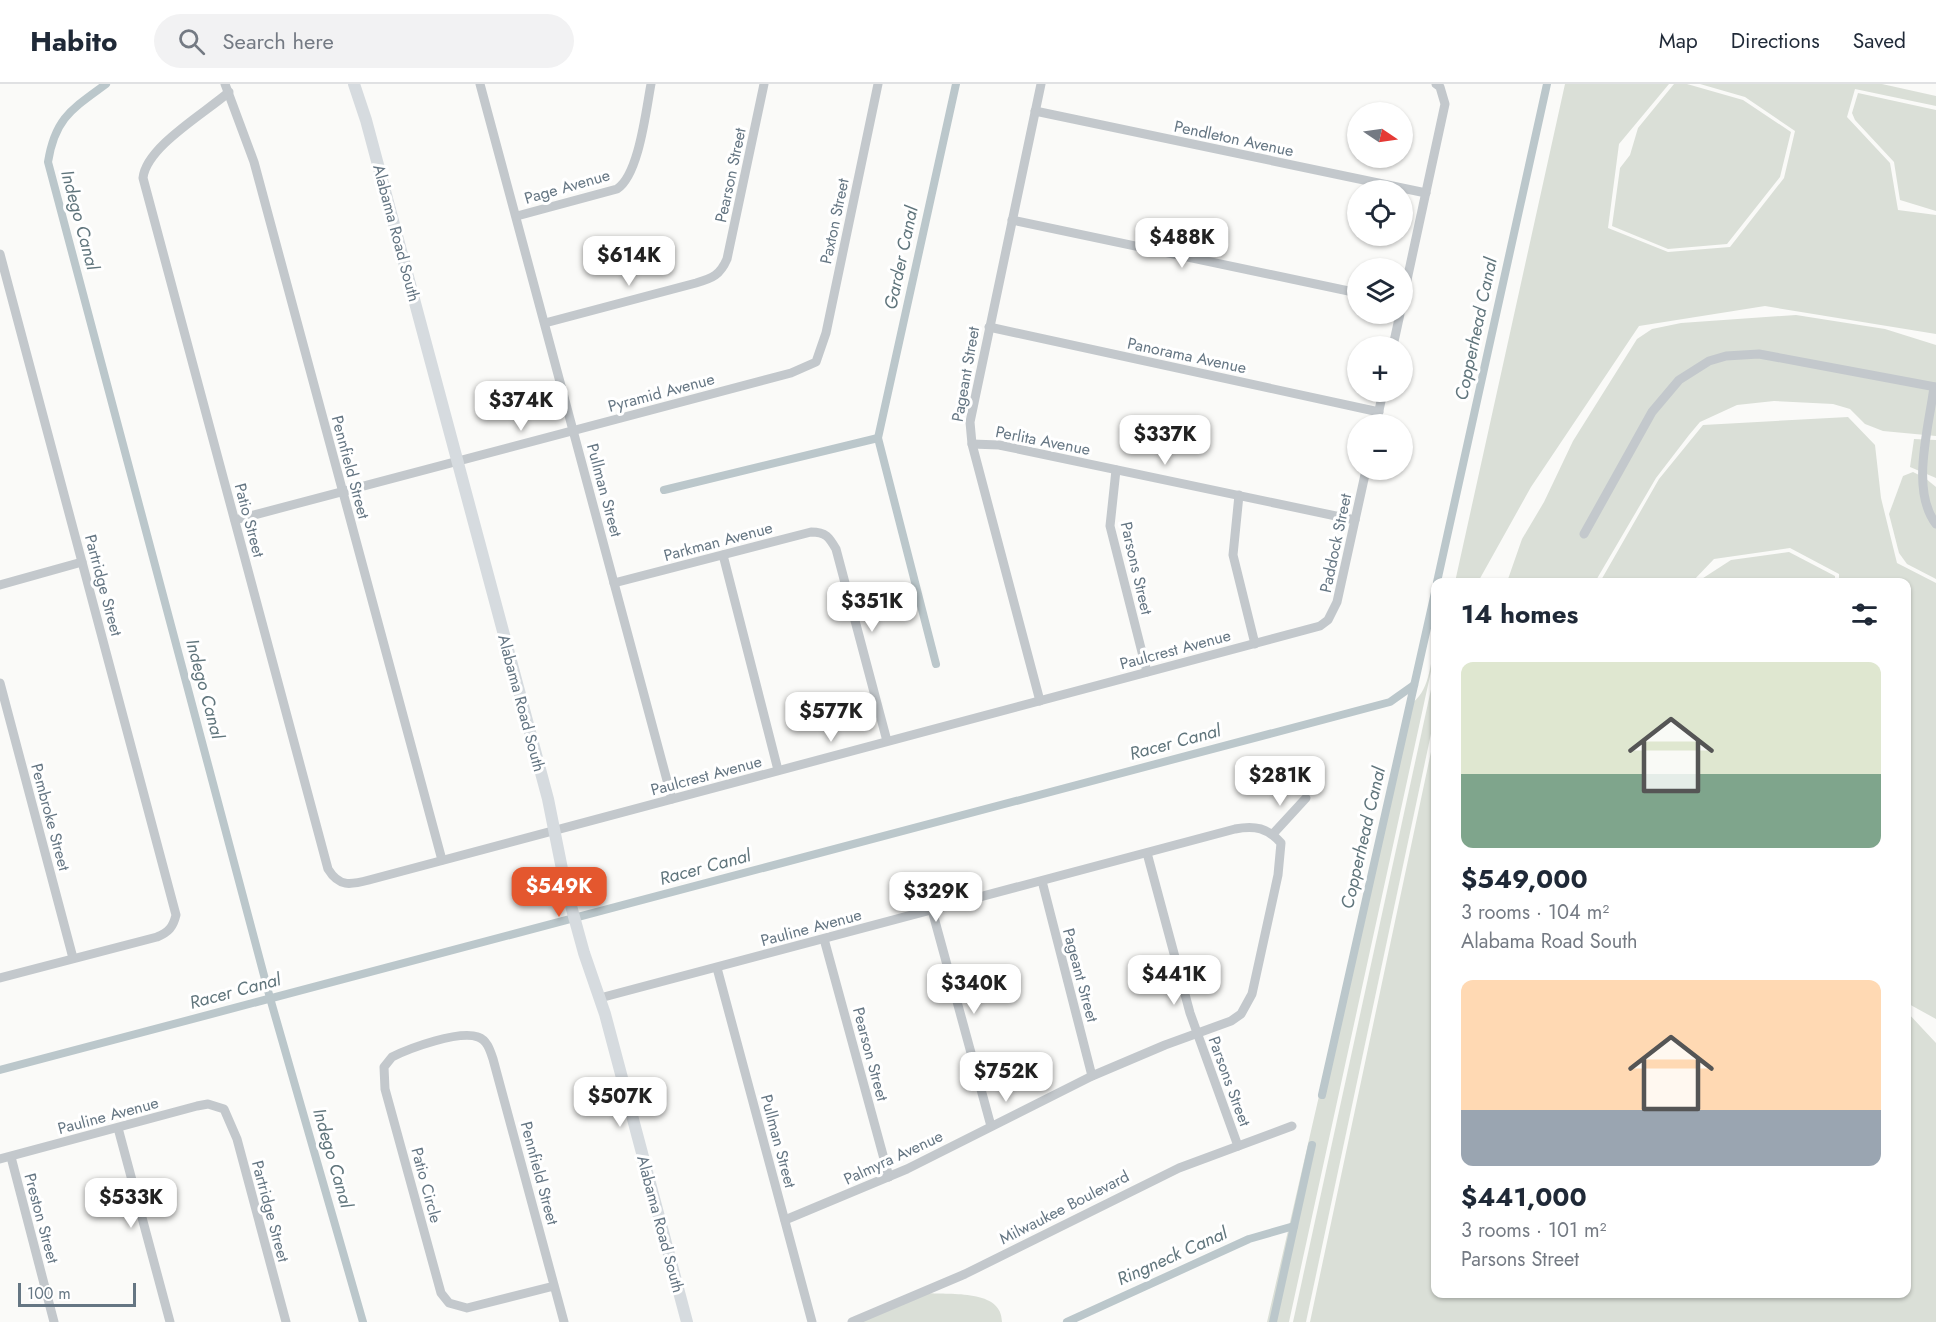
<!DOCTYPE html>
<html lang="en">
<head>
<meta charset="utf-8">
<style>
  :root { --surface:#fff; --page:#f2f2f3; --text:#1f2937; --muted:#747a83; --line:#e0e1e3; --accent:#e4572e }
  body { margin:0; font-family:Jost,sans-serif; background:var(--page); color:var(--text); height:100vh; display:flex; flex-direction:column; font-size:22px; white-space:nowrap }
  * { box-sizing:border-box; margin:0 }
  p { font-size:20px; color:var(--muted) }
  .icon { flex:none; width:33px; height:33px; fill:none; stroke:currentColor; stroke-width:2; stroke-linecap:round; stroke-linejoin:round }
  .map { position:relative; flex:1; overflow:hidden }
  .details { position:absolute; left:1431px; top:494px; width:480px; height:720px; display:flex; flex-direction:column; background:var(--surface); border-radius:12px; box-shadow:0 2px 4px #0004 }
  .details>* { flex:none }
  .needle { width:39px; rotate:103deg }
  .tools { position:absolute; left:1347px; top:18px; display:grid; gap:12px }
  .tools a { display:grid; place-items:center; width:66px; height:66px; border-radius:50%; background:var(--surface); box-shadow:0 2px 4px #0004; font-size:30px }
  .scale { position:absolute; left:18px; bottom:15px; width:118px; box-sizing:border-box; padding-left:6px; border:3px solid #657683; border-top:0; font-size:16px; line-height:21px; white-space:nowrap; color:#657683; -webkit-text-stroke:4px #fff; paint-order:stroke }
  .price { position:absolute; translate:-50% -51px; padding:0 14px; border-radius:12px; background:#fff; color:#222; font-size:20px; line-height:39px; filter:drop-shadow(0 2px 3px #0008) }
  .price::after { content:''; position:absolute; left:50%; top:36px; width:18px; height:14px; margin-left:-9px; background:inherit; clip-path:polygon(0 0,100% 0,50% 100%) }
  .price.active { background:var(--accent); color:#fff }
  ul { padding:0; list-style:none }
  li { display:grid; align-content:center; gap:12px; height:318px; padding:0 30px }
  li span { display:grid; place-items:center; height:186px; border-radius:12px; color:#555 }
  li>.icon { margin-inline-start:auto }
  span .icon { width:108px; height:108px; fill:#fffc; stroke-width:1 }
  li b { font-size:26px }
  h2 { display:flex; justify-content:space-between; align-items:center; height:72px; padding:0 30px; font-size:26px }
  header { display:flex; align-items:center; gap:36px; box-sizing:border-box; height:84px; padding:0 30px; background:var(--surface); border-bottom:2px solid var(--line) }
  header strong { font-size:28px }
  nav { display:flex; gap:33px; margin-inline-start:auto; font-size:21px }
  .search { width:420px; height:54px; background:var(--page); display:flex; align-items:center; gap:15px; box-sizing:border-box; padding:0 21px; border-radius:33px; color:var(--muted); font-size:22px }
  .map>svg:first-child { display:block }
  .green { fill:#dadfd7 }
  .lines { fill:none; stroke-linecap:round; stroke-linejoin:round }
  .canal { stroke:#bbc7cb; stroke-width:8 }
  .street { stroke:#c3c8cc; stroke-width:9 }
  .secondary { stroke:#d6dbdf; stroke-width:12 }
  .labels { text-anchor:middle; stroke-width:6; stroke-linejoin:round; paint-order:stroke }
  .street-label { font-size:16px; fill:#657683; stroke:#fff }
  .water-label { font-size:18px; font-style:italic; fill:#60757c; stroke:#fff }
</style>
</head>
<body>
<header>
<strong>Habito</strong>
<div class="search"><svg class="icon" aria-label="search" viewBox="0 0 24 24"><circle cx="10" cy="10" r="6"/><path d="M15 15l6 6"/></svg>Search here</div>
<nav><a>Map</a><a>Directions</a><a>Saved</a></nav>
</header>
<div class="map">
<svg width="1936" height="1238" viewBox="0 0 1936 1238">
  <rect width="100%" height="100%" fill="#fafaf8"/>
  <g class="green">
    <path d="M1565,0H1669L1619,60L1608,144L1668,168L1730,163L1784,94L1795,47L1745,13L1700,0H1882L1936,12V22L1855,5L1847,33L1890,79L1898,126L1936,131V250L1765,222L1639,242L1531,403L1478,498H1455Z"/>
    <path d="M1674,0H1687L1743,16L1791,48L1780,93L1727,160L1668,165L1612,142L1620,84L1630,71L1638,44Z"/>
    <path d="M1858,9L1936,26V127L1900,116L1894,78L1855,36L1852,29Z"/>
    <path d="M1796,231L1885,245L1936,261V352L1883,347L1865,340L1850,325L1833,320L1774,317L1737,321L1700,338L1689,351L1656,394L1595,498H1507L1522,455L1544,418L1573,357L1637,255L1652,245L1681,239Z"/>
    <path d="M1848,333L1875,361L1881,414L1897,479L1936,499V935L1907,919L1906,498H1839V490L1790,464L1714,475L1692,498H1600L1659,395L1703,341Z"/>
    <path d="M1914,355L1936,356V394L1910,383Z"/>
    <path d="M1913,388L1925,394L1936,403V495L1907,480L1899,469L1889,430L1903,392Z"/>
    <path d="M1789,468L1835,492V498H1697L1731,476Z"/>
    <path d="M1435,558V569L1289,1238H1267L1409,621C1430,609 1430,580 1435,558Z"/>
    <path d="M1435,587V631L1306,1238H1293Z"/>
    <path d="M1435,649L1436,1209H1906L1907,928L1936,959V1238H1310Z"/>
    <path d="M927,1209C951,1211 1002,1205 1002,1238H849Z"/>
  </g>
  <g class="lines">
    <g class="canal">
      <path d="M106,0C72,25 55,34 48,78L270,914L363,1238"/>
      <path d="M664,406L878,354"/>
      <path d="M1437,498L1547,0"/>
      <path d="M936,580L878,354L956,0"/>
      <path d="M0,986L1390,618L1414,601"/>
      <path d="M1322,1011L1436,504"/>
      <path d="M1067,1238L1249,1155L1294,1142"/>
      <path d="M1273,1238L1312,1061"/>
    </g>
    <g class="street">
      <path d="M225,0L254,78L442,776"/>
      <path d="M480,0L672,715"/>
      <path d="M229,8C205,29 146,63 143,94L328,785C339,803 350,801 369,796L1320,542L1328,536L1337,518L1366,386"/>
      <path d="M1035,27L1426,109"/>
      <path d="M517,132L617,105C639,91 646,26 651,0"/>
      <path d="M1012,136L1358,209"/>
      <path d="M0,170L176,831C173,843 169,848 157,853L0,894"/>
      <path d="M1402,219L1445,20L1440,3L1436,0"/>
      <path d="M545,239L696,199C713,194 720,191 727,175L764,0"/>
      <path d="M989,243L1379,328"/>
      <path d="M1393,262L1400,230"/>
      <path d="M1934,303C1929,343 1910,406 1936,440"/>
      <path d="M1376,340L1383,308"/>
      <path d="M972,360L999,361L1355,436"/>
      <path d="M1116,386L1110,442L1147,588"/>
      <path d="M1239,411L1233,471L1255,560"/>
      <path d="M235,436L791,289L816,278L826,249L878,0"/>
      <path d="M1584,450L1652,328L1679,296L1709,277L1726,272L1759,270L1936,303"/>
      <path d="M723,471L778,686"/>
      <path d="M614,499L811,448C826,448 829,453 836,465L887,657"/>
      <path d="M0,501L82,478"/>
      <path d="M0,599L73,874"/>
      <path d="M1040,617L972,360L970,338L1041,0"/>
      <path d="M1273,750L1306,714"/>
      <path d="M1147,769L1190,929L1238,1062"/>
      <path d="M1042,797L1092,992"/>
      <path d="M932,826L991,1042"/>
      <path d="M824,855L889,1093"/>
      <path d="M717,884L812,1238"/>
      <path d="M600,914L1235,745C1255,741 1268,744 1281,759L1278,791L1252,910L1241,930L1231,937L1165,961L1092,992L907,1085L785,1136"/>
      <path d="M118,1044L170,1238"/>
      <path d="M11,1073L54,1238"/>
      <path d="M0,1075L197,1022L208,1020L224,1025L237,1055L286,1238"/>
      <path d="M554,1202L467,1224L449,1219L441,1209L385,1005L384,983L392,973C410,964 459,946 478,953C487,956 490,966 493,975L564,1238"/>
      <path d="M852,1238L965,1190L1179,1084L1292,1042"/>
    </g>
    <path class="secondary" d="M354,0L366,36L548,715L565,800L584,869L605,930L687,1238"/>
  </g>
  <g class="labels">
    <g class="street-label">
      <text transform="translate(1234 54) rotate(12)" y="6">Pendleton Avenue</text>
      <text transform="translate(730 91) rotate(-78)" y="6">Pearson Street</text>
      <text transform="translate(567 102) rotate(-16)" y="6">Page Avenue</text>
      <text transform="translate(834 137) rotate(-78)" y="6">Paxton Street</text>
      <text transform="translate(397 149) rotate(75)" y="6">Alabama Road South</text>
      <text transform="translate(1187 271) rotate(12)" y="6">Panorama Avenue</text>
      <text transform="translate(965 290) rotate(-80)" y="6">Pageant Street</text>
      <text transform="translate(661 308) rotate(-15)" y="6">Pyramid Avenue</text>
      <text transform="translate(1043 356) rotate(11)" y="6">Perlita Avenue</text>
      <text transform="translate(351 383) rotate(75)" y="6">Pennfield Street</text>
      <text transform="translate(605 406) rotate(75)" y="6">Pullman Street</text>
      <text transform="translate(250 436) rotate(75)" y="6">Patio Street</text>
      <text transform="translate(718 457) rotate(-15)" y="6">Parkman Avenue</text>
      <text transform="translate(1335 459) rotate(-78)" y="6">Paddock Street</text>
      <text transform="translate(1137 484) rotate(77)" y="6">Parsons Street</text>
      <text transform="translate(104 501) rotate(75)" y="6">Partridge Street</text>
      <text transform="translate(1175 565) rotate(-15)" y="6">Paulcrest Avenue</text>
      <text transform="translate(522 619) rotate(75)" y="6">Alabama Road South</text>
      <text transform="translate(706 691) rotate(-15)" y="6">Paulcrest Avenue</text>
      <text transform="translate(51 733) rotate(75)" y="6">Pembroke Street</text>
      <text transform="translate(811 843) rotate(-15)" y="6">Pauline Avenue</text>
      <text transform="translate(1081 891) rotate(75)" y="6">Pageant Street</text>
      <text transform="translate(871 970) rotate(75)" y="6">Pearson Street</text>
      <text transform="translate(1230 997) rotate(70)" y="6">Parsons Street</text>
      <text transform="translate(108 1031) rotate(-15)" y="6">Pauline Avenue</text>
      <text transform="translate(779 1057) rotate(75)" y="6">Pullman Street</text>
      <text transform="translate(893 1073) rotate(-25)" y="6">Palmyra Avenue</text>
      <text transform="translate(540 1089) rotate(75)" y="6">Pennfield Street</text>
      <text transform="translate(427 1101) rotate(75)" y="6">Patio Circle</text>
      <text transform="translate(1064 1123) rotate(-27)" y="6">Milwaukee Boulevard</text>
      <text transform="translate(271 1127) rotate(75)" y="6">Partridge Street</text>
      <text transform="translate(42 1134) rotate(75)" y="6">Preston Street</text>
      <text transform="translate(661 1140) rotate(75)" y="6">Alabama Road South</text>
    </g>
    <g class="water-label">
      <text transform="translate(80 136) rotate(75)" y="6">Indego Canal</text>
      <text transform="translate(901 174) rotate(-78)" y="6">Garder Canal</text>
      <text transform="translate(1476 245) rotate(-78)" y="6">Copperhead Canal</text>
      <text transform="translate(205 605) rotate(75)" y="6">Indego Canal</text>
      <text transform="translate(1175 658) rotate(-15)" y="6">Racer Canal</text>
      <text transform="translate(1363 754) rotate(-77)" y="6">Copperhead Canal</text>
      <text transform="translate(705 783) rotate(-15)" y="6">Racer Canal</text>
      <text transform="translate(235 907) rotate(-15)" y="6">Racer Canal</text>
      <text transform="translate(333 1074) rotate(74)" y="6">Indego Canal</text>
      <text transform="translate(1172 1172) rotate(-24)" y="6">Ringneck Canal</text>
    </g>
  </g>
</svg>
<div class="tools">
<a><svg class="needle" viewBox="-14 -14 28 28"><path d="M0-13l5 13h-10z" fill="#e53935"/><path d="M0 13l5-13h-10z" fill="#747a83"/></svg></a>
<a><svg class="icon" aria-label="locate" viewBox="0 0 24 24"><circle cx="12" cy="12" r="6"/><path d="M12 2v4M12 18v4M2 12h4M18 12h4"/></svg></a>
<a><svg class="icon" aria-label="layers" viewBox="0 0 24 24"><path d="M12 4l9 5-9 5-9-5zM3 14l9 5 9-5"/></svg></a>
<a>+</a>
<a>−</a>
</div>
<div class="scale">100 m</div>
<b class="price" style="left:1182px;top:185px">$488K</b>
<b class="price" style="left:629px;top:203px">$614K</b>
<b class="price" style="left:521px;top:348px">$374K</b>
<b class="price" style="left:1165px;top:382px">$337K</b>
<b class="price" style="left:872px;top:549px">$351K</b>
<b class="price" style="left:831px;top:659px">$577K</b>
<b class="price" style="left:1280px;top:723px">$281K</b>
<b class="price active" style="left:559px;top:834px">$549K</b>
<b class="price" style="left:936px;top:839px">$329K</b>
<b class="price" style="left:1174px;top:922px">$441K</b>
<b class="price" style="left:974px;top:931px">$340K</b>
<b class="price" style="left:1006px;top:1019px">$752K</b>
<b class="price" style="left:620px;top:1044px">$507K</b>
<b class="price" style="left:131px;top:1145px">$533K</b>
<section class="details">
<h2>14 homes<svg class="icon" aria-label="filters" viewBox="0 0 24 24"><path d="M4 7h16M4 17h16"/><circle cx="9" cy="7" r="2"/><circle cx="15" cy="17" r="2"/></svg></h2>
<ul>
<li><span style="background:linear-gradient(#dfe7d0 60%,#7fa58c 0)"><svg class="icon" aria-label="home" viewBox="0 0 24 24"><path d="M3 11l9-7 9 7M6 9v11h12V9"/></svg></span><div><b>$549,000</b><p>3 rooms · 104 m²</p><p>Alabama Road South</p></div></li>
<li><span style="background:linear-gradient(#ffd9b3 70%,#9aa5b1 0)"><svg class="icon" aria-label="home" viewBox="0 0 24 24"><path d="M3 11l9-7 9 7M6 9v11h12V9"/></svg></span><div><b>$441,000</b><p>3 rooms · 101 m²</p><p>Parsons Street</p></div></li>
</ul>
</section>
</div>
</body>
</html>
